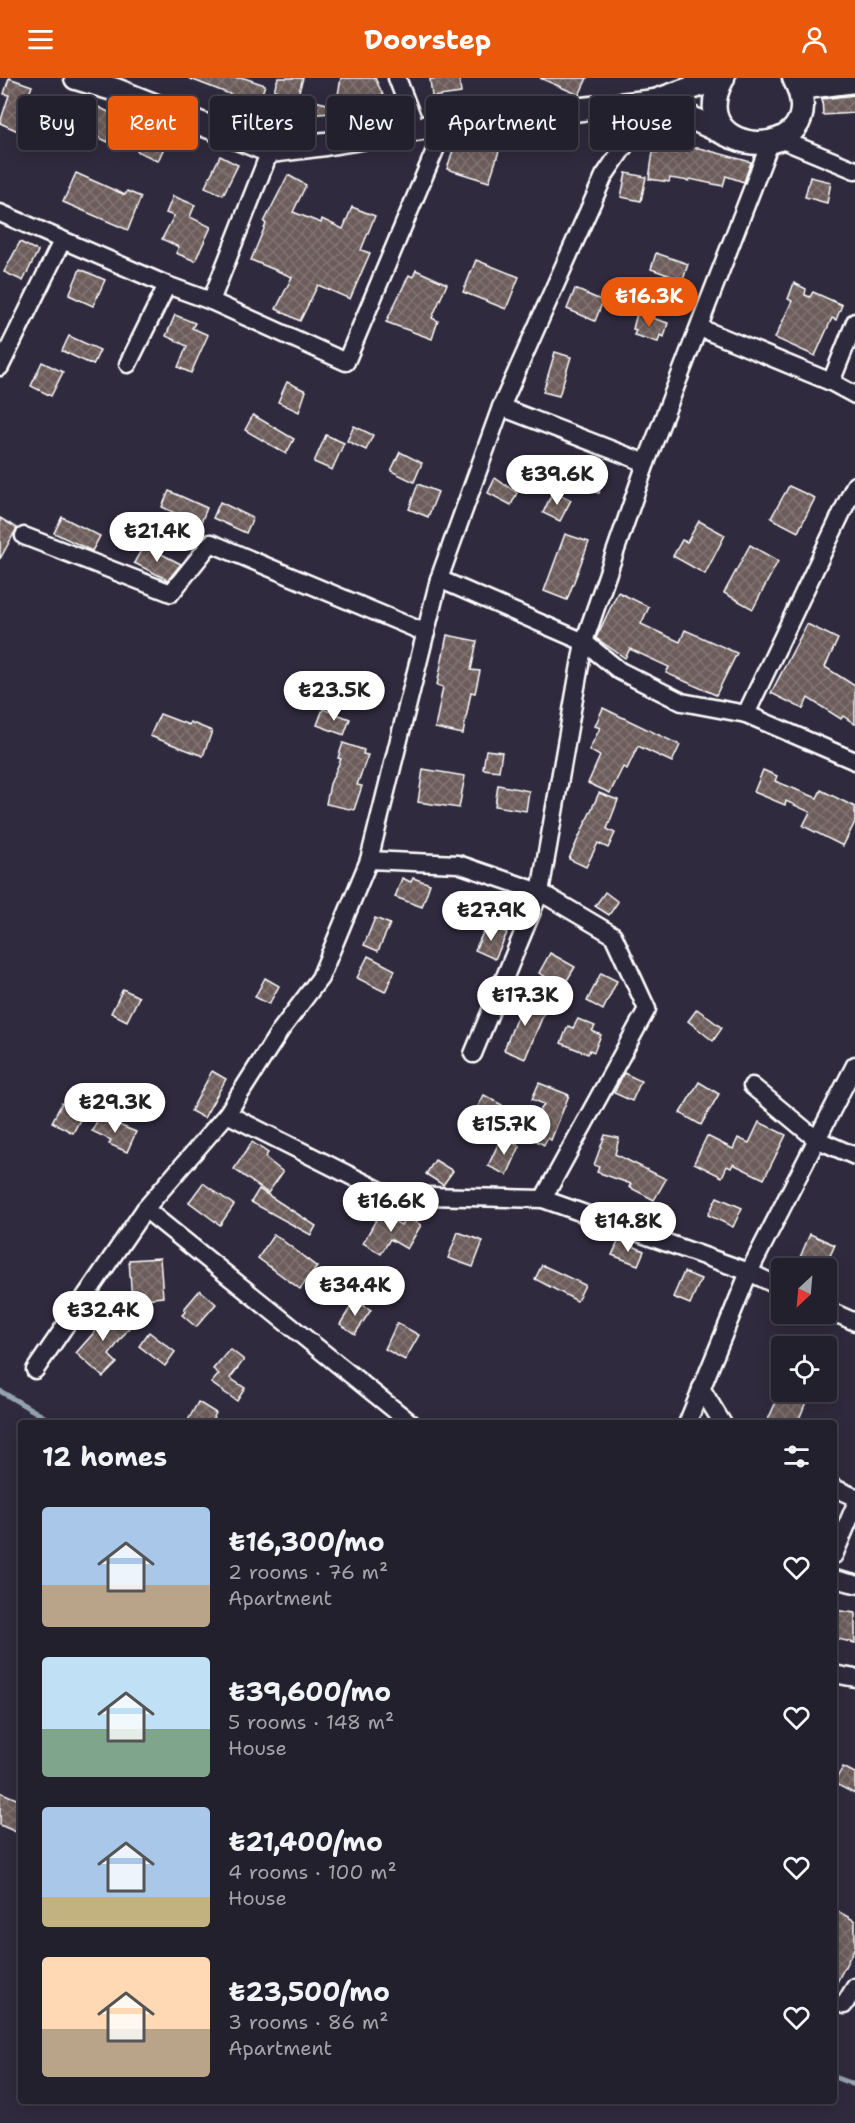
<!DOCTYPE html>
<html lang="en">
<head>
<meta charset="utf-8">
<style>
  :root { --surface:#23202e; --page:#2f2d3a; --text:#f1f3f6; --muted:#a3a3aa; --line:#403e4a; --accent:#ea580c }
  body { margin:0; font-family:"Shantell Sans",sans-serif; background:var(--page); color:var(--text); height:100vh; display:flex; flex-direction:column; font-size:22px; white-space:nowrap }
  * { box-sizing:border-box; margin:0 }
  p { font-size:20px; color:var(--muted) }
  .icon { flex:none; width:33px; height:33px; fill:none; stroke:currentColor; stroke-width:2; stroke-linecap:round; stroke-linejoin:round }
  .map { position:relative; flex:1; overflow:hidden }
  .details { position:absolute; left:18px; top:1342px; width:819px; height:684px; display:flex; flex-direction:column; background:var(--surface); border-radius:6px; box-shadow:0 3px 15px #0003,0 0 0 2px var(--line) }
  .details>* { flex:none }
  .guide { position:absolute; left:18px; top:18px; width:819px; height:54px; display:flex; gap:12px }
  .needle { width:39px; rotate:206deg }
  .controls { position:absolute; left:771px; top:1180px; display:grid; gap:12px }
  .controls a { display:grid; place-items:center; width:66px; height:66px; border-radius:6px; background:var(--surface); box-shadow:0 3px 15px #0003,0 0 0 2px var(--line); font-size:30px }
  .price { position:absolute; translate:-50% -51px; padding:0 14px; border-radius:21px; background:#fff; color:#222; font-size:20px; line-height:39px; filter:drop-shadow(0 2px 3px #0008) }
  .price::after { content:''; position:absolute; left:50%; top:36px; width:18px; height:14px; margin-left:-9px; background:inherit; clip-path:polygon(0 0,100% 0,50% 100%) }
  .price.current { background:var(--accent); color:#fff }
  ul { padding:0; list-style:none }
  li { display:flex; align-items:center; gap:18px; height:150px; padding:0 24px }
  li span { display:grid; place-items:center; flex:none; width:168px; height:120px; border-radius:6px; color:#555 }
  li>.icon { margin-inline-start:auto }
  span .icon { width:72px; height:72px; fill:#fffc; stroke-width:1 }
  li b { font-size:26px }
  h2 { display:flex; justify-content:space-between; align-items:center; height:72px; padding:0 24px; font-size:26px }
  .tag { padding:0 21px; border-radius:6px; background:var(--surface); box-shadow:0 3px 15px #0003,0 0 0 2px var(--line); font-size:21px; line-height:54px }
  .tag.current { background:var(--accent); color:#fff }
  header { display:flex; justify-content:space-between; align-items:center; height:78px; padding:0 24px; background:var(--accent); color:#fff; font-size:27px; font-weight:700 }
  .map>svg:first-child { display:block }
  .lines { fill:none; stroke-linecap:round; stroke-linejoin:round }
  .stream { stroke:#95a3af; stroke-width:5 }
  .building { fill:url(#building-cross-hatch); stroke:#fff; stroke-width:1.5 }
  .street-casing { stroke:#fff; stroke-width:21 }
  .secondary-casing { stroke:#fff; stroke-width:27 }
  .street { stroke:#2f2a3d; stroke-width:16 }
  .secondary { stroke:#2f2a3d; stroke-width:22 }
</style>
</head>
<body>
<header><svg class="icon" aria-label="menu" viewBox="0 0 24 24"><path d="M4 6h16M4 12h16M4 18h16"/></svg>Doorstep<svg class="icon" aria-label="person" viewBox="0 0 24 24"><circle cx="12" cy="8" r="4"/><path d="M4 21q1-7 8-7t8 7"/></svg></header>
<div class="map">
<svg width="855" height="2045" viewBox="0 0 855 2045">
  <defs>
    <pattern id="building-cross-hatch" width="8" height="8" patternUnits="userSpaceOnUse" patternTransform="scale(1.5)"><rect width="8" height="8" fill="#6c5d5a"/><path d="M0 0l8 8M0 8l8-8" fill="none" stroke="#827573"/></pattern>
  </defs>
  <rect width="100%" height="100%" fill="#2f2a3d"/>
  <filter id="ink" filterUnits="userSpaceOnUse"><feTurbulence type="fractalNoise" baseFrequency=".0167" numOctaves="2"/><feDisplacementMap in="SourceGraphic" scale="12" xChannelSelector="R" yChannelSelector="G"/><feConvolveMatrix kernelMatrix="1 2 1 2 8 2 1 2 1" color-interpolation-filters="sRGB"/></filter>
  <g filter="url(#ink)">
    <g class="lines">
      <g class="stream">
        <path d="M0,1313L56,1346"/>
        <path d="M834,1999L855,2007"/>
      </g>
    </g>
    <g class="building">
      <path d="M9,0L32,8L25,27L40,34L29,58L0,45L9,17L4,16Z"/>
      <path d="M188,0H244L265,7L258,27Z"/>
      <path d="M278,0H303L297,20L274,12Z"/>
      <path d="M341,0H375L383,17L384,28L380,32L303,37L306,21L336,28Z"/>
      <path d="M459,0L461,15L432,19L430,1Z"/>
      <path d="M540,0H587L579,17Z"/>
      <path d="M855,17V35L823,37L822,21Z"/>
      <path d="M80,20L119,39L108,64L68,45Z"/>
      <path d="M151,44L171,54L158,83L137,73Z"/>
      <path d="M502,64L489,104L447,91L453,72L466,65Z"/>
      <path d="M687,70H699L751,84L744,104L726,98L723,108L690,101L689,103L670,100L669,104L649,101L653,74L676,75L677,71L686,73Z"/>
      <path d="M220,78L238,87L223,117L205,109Z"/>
      <path d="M76,95L125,117L127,113L141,119L128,152L63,124Z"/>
      <path d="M626,95L646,99L641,123L621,119Z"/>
      <path d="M288,97L306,107L293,134L321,145L322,141L343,151L352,129L375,138L361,172L370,175L350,221L318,207L300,243L276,231L292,199L251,182L266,146L264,144Z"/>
      <path d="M810,99L831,104L827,125L805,119Z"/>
      <path d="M173,118L195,127L190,139L211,149L195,183L176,175L179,169L162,161L174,138L166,135Z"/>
      <path d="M20,164L38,173L23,203L4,194Z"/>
      <path d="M656,175L688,186L683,202L651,191Z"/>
      <path d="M476,182L519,199L506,231L463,214Z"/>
      <path d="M80,191L105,202L93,228L69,217Z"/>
      <path d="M416,192L447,206L432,240L438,243L432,261L386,244L409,197L413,199Z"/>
      <path d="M794,205L806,211L805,217L810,219L813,214L842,227L836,242L832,240L815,278L775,260L792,223L788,221Z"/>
      <path d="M575,211L603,223L595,243L567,231Z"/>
      <path d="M637,235L668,245L664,259L660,257L658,264L634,257L636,252L633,251Z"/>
      <path d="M175,237L195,245L192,250L208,257L191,295L178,289L187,268L166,258Z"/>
      <path d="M69,258L100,272L93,287L62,273Z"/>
      <path d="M555,274L571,279L559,318L543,314Z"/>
      <path d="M42,284L63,294L51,318L31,308Z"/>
      <path d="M287,304L306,313L299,334L278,324Z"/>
      <path d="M253,337L294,361L286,376L245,352Z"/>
      <path d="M354,348L373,357L366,372L347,363Z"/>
      <path d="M326,357L344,365L332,392L314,384Z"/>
      <path d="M400,374L422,385L414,404L391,393Z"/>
      <path d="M581,388L604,394L599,415L576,409Z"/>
      <path d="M495,400L517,415L511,427L488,415Z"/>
      <path d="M418,406L438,414L428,439L409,431Z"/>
      <path d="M789,408L815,420L798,454L771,440Z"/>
      <path d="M169,413L207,430L200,447L162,429Z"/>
      <path d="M553,413L571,422L560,443L543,435Z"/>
      <path d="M220,424L253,440L246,455L213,440Z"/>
      <path d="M62,439L100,458L92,473L54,455Z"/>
      <path d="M0,440L17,450L0,481Z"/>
      <path d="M699,443L725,457L705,496L673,478L682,462L687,464Z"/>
      <path d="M565,456L589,464L567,522L544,513Z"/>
      <path d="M144,467L181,486L168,502L134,485Z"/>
      <path d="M750,467L778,483L753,531L724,515Z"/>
      <path d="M618,514L649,529L641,546L680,564L685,552L737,575L716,617L666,595L669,589L630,571L625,580L596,560Z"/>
      <path d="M807,546L838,561L825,589L855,608V646L843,638L841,641L808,620L803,631L771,615Z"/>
      <path d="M447,557L477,563L471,592L480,593L475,615L471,614L463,656L435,650L443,609L437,607Z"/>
      <path d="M603,630L680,667L672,684L638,668L627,691L623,689L610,715L588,705L600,678L589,672L600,650L595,648Z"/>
      <path d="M323,631L350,641L344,657L317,647Z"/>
      <path d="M160,636L189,647L190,644L212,653L203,678L150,658Z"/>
      <path d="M343,665L364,672L363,676L368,677L357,707L362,708L354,732L326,726L330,706L341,681L338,680Z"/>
      <path d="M486,672L502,674L499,693L483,691Z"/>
      <path d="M423,691L465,698L459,730L418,724Z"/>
      <path d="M763,692L777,698L775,703L817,720L821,712L855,729V744L843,768L803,748L810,734L786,723L785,727L754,714Z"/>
      <path d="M498,707L529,713L526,733L495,728Z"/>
      <path d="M599,715L618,722L607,751L615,755L608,770L598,765L586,789L569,781Z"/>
      <path d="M402,800L411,804L413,800L430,806L422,829L395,819Z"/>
      <path d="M605,814L618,824L609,837L595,828Z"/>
      <path d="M375,840L390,846L378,873L364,867Z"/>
      <path d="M487,846L507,855L495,881L475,872Z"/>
      <path d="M550,875L575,889L563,909L539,895Z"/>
      <path d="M368,878L395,892L385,914L357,900Z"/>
      <path d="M601,895L617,903L603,932L587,923Z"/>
      <path d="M265,900L279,908L269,926L255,919Z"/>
      <path d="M123,911L139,919L127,943L111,935Z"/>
      <path d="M525,918L547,928L525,981L504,972Z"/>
      <path d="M697,931L722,950L713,963L688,943Z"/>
      <path d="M578,941L595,948L592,953L601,957L594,974L590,972L588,976L561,965L568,948L573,950Z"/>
      <path d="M212,993L226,1001L204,1040L191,1033Z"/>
      <path d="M624,995L641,1003L632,1023L614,1015Z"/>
      <path d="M699,1004L719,1016L701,1047L680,1035Z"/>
      <path d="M539,1005L569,1017L551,1062L548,1060L544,1067L526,1057L544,1026L532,1021Z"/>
      <path d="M484,1017L502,1027L491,1048L473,1038Z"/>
      <path d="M62,1025L83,1036L73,1055L52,1044Z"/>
      <path d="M99,1039L136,1054L127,1074L109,1066L111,1062L92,1053Z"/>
      <path d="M759,1044L786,1057L764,1101L733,1086L731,1090L727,1088L722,1099L694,1085L707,1058L733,1071L738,1060L749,1065Z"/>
      <path d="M605,1057L619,1060L615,1076L666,1101L654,1122L629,1109L631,1106L597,1094L599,1089L594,1087Z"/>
      <path d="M501,1060L520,1068L507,1097L488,1088Z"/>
      <path d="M252,1064L268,1075L265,1079L268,1082L283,1094L268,1115L234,1091Z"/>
      <path d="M435,1082L453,1093L443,1107L426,1096Z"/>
      <path d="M203,1105L234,1127L220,1147L189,1124Z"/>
      <path d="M259,1111L316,1148L311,1157L251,1124Z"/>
      <path d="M717,1119L742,1130L733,1149L708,1137Z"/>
      <path d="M380,1135L401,1147L406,1139L421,1147L407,1171L390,1161L381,1176L363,1165Z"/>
      <path d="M458,1154L483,1163L473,1189L448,1180Z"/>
      <path d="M274,1156L317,1189L300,1211L258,1180Z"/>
      <path d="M810,1156L835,1167L824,1191H795Z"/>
      <path d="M619,1162L644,1173L638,1187L612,1177Z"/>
      <path d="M160,1180L163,1219L132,1222L129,1182Z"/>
      <path d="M542,1187L585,1207L577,1223L535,1201Z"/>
      <path d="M684,1194L701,1201L690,1226L673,1219Z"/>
      <path d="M200,1212L216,1226L196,1249L182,1237L186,1233L184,1231Z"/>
      <path d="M355,1222L371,1232L355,1256L340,1246Z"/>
      <path d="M100,1230L129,1250L109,1277L117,1285L103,1299L76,1275L98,1250L90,1244Z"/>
      <path d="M397,1245L419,1257L405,1282L385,1271Z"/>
      <path d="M149,1254L175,1274L165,1288L139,1268Z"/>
      <path d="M230,1271L244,1282L230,1300L245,1310L237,1323L211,1305L219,1296L213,1291Z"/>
      <path d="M781,1313L806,1324L797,1346H766Z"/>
      <path d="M198,1324L216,1335L210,1346H186Z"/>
      <path d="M834,1532L855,1535V1565L834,1560Z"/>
      <path d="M843,1689L855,1695V1716L834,1705Z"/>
      <path d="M0,1714L21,1723V1756L0,1747Z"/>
      <path d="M834,1831L855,1843V1869L834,1910Z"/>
    </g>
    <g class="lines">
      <defs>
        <g id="street">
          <path d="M397,0L417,52"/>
          <path d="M780,61L855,92"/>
          <path d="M0,135L167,207L211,223L346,284L446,46"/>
          <path d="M211,223L270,73"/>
          <path d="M700,250L831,304L855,317"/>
          <path d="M128,286L167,207"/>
          <path d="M0,289L62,163"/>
          <path d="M831,304L855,244"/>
          <path d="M501,329L646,385"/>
          <path d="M24,458L171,515L211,465L426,555"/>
          <path d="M439,501L584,564L620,593L682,624L746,636L855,683"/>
          <path d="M746,636L855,407"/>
          <path d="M369,782L458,786L540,814L613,857L647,931L543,1121"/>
          <path d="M473,976L540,814L584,564L646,385L770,65"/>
          <path d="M752,1008L816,1061L855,1078"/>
          <path d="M227,1036L389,1117L543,1121L749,1194L782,1210"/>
          <path d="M145,1131L412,1346"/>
          <path d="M826,1231L855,1244"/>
          <path d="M35,1292L145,1131L227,1036L280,953L320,900L369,782L439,501L501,329L604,98L655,23"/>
          <path d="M701,1310L723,1346"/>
          <path d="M687,1346L749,1194L855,987"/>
          <path d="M834,1410L855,1419"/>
          <path d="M834,1477L855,1428"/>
          <path d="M834,1501L855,1506"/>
          <path d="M834,1596L855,1600"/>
          <path d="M844,1927L855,1909"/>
        </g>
        <g id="secondary">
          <path d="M76,0L116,12L270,73L325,66L446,46L655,23L720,0"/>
          <path d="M723,0C677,85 839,88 794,0"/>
          <path d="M799,10L855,3"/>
          <path d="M655,23L732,59"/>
        </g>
      </defs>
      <use href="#street" class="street-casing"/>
      <use href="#secondary" class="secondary-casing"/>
      <use href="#street" class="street"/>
      <use href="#secondary" class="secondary"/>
    </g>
  </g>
</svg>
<div class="controls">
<a><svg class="needle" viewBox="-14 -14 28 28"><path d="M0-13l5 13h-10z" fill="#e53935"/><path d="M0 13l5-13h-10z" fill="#a3a3aa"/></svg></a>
<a><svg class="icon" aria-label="locate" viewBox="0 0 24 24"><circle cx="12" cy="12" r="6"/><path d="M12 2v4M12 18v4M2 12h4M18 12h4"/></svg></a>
</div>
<b class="price current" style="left:649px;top:250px">₺16.3K</b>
<b class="price" style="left:557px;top:428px">₺39.6K</b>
<b class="price" style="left:157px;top:485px">₺21.4K</b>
<b class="price" style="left:334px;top:644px">₺23.5K</b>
<b class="price" style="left:491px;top:864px">₺27.9K</b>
<b class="price" style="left:525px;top:949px">₺17.3K</b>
<b class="price" style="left:115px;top:1056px">₺29.3K</b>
<b class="price" style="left:504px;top:1078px">₺15.7K</b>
<b class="price" style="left:391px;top:1155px">₺16.6K</b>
<b class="price" style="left:628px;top:1175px">₺14.8K</b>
<b class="price" style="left:355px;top:1239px">₺34.4K</b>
<b class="price" style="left:103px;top:1264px">₺32.4K</b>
<div class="guide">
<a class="tag">Buy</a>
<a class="tag current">Rent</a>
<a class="tag">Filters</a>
<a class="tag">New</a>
<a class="tag">Apartment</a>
<a class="tag">House</a>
</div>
<section class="details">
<h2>12 homes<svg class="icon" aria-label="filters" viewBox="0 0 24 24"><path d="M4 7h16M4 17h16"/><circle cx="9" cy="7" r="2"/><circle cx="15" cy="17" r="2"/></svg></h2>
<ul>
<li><span style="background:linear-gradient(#a9c7e8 65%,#b9a48a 0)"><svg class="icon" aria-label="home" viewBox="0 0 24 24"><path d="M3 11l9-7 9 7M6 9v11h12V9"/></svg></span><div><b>₺16,300/mo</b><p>2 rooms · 76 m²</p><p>Apartment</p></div><svg class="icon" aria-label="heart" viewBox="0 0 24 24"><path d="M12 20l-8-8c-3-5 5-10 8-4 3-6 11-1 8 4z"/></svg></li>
<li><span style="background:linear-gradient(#bfe0f5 60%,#7fa58c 0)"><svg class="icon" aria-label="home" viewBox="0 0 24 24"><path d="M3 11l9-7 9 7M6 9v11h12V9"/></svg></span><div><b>₺39,600/mo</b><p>5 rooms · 148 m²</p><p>House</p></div><svg class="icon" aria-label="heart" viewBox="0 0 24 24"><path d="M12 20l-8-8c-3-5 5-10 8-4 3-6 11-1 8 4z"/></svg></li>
<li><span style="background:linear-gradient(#a9c7e8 75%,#c2b280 0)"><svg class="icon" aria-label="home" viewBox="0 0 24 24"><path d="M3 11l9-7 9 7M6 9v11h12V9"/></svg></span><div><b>₺21,400/mo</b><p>4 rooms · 100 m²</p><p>House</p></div><svg class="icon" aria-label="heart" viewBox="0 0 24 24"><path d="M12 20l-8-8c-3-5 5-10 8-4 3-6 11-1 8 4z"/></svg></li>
<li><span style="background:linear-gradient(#ffd9b3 60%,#b9a48a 0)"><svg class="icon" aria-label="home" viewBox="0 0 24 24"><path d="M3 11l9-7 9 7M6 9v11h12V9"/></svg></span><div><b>₺23,500/mo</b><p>3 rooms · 86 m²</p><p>Apartment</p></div><svg class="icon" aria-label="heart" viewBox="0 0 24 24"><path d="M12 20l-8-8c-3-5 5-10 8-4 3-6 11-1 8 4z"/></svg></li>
</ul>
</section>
</div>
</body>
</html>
